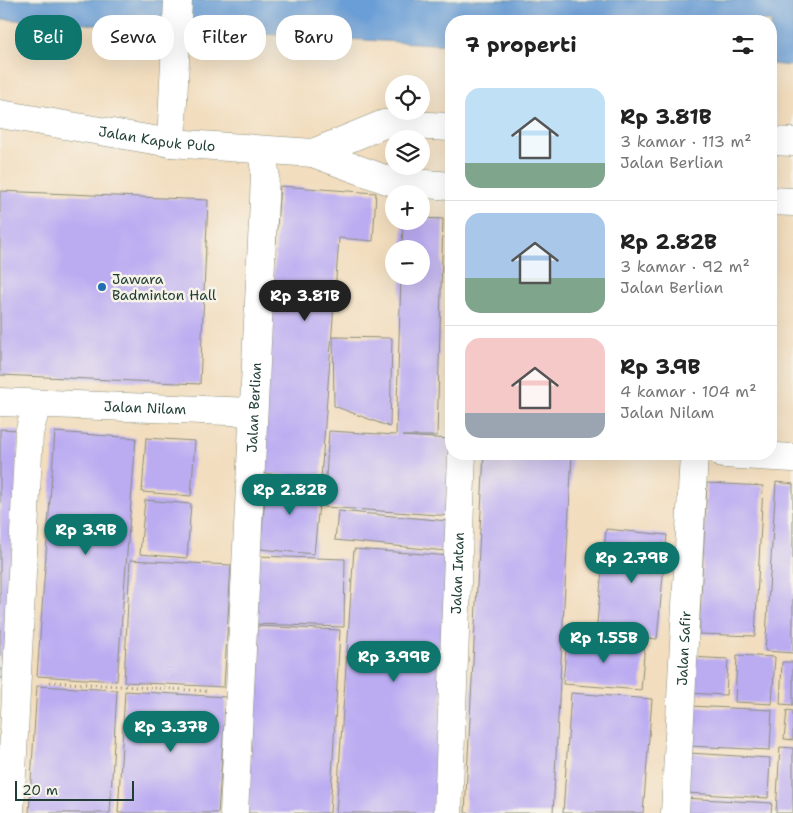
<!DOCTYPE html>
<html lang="id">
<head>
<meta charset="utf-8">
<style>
  :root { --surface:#fff; --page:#f2f2f2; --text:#222; --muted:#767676; --line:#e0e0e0; --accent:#0f766e }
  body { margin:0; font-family:"Shantell Sans",sans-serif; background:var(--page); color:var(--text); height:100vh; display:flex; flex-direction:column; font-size:19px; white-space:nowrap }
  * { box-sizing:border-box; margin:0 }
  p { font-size:16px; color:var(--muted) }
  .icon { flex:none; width:28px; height:28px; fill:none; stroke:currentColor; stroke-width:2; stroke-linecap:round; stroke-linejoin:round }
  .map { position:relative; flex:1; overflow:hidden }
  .drawer { position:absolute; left:445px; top:15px; width:332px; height:445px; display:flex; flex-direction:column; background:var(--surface); border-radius:20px; box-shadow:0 5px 20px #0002 }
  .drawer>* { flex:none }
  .top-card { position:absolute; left:15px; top:15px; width:355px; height:45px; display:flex; gap:10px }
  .tools { position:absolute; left:385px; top:75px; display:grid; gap:10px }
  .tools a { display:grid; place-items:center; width:45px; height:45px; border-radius:50%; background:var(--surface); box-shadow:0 5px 20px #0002; font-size:25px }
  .scale { position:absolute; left:15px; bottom:12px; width:119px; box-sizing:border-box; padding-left:5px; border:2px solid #1f3d34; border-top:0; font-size:14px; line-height:18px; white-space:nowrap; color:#1f3d34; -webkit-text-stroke:4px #f7f3e8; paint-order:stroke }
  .price { position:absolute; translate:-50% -42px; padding:0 11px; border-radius:18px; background:var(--accent); color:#fff; font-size:16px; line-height:32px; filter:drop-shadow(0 1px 2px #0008) }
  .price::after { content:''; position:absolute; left:50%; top:30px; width:15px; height:11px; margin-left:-8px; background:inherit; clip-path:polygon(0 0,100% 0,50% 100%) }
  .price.selected { background:#222; color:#fff }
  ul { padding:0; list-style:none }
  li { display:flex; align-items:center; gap:15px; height:125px; padding:0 20px }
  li+li { border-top:1px solid var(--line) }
  li span { display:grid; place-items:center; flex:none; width:140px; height:100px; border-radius:15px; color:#555 }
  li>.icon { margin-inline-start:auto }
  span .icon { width:60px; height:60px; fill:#fffc; stroke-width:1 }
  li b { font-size:21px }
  h2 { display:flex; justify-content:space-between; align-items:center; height:60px; padding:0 20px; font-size:21px }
  .pill { padding:0 18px; border-radius:20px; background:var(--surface); box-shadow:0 5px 20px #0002; font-size:18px; line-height:45px }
  .pill.selected { background:var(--accent); color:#fff }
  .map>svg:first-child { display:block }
  .water { fill:#6a9ed6; stroke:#446e85 }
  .building { fill:#bbacf2 }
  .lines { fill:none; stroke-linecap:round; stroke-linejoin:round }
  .street-casing { stroke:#888d79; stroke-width:29 }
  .secondary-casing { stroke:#888d79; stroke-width:29 }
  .path { stroke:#888d79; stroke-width:3; stroke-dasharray:1 4; stroke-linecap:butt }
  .street { stroke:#fff; stroke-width:28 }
  .secondary { stroke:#fff; stroke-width:28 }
  .poi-dot { fill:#1f6fb2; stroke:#f7f3e8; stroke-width:2 }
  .labels { text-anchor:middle; stroke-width:5; stroke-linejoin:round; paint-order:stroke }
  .street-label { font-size:14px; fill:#1f3d34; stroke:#f7f3e8 }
  .poi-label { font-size:14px; fill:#1f3d34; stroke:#f7f3e8; text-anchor:start }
</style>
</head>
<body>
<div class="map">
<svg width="793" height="813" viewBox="0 0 793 813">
  <rect width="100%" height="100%" fill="#f7f3e8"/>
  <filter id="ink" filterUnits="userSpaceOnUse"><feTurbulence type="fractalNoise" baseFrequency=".02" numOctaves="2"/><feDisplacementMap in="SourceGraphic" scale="10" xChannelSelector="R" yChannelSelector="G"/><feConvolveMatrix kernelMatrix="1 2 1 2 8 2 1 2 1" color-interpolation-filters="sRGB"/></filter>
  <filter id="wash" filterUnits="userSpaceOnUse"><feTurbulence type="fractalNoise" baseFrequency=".0096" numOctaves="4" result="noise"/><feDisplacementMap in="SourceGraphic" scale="20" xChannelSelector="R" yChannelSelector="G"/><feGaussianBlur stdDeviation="1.12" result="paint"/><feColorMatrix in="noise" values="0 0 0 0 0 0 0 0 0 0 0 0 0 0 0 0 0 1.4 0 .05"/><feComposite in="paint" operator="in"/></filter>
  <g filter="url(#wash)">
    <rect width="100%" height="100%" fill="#f2ddbe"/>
    <path class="water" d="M0,0H793V66L771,64V21H451V45L0,19Z"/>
    <g id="blocks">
      <g class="building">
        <path d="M280,186L376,193L373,241L339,238L321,478L259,473Z"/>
        <path d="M0,191L208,200L200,384L0,375Z"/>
        <path d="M421,218L443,219L437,436H403L451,439L452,516L324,507L329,431L396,435L401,276H421V249H402L403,221H421Z"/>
        <path d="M333,337L392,338L390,427L334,406Z"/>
        <path d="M0,429L19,430L6,678H0Z"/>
        <path d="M55,432L136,438L117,681L37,676Z"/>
        <path d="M146,438L195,441L191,496L142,492Z"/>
        <path d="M484,454H572L553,813H465Z"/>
        <path d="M267,478L321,484L314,554L260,549Z"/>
        <path d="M776,482L793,484V653L765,651Z"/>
        <path d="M707,483L763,486L755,636L699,634Z"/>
        <path d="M145,500L191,504L187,558L140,554Z"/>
        <path d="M338,511L448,521L446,551L335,540Z"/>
        <path d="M606,529L667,535L657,639L596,633Z"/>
        <path d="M354,549L451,556L434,813H336Z"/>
        <path d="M256,556L345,559L344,627L255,624Z"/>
        <path d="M130,560L231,565L224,687L124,682Z"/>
        <path d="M257,626L340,630L330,813H247Z"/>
        <path d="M567,637L645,643L641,690L563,684Z"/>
        <path d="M737,655L775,657L772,704L735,702Z"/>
        <path d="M689,657L728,659L726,695L687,693Z"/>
        <path d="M782,662H793V705L780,704Z"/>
        <path d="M37,686L117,690L110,813H29Z"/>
        <path d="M125,691L226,697L218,813H118Z"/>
        <path d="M571,693L652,699L643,813H563Z"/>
        <path d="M690,706L772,710L770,750L688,746Z"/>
        <path d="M787,710L793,711V740L784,739Z"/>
        <path d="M780,747L793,748V813H776Z"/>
        <path d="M689,753L770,758L768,798L686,793Z"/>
        <path d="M683,798L772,803L771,813H683Z"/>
      </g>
    </g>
  </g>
  <g filter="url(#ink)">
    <use href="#blocks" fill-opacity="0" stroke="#888d79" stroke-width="1"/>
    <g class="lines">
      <defs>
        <g id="street">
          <path id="s1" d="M0,402L253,412"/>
          <path d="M723,454L793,458"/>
          <path d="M10,813L29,433L37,404"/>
          <path id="s2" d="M234,813L264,200L265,172L262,151"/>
          <path id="s3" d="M448,813L462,454"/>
          <path id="s4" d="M675,813L694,454"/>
        </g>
        <g id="secondary">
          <path id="s5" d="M0,114L171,143L313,153L384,124L451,127"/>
          <path d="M771,141L793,142"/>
          <path d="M171,143L178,0"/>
          <path d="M313,153L390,181L451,186"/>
          <path d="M771,201L793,202"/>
        </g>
      </defs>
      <use href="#street" class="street-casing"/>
      <use href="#secondary" class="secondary-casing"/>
      <path class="path" d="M50,682L206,691"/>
      <use href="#street" class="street"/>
      <use href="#secondary" class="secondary"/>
    </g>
  </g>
  <circle class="poi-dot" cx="102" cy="287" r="5"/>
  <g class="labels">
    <g class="street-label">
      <text dy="5" stroke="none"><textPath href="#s5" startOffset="159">Jalan Kapuk Pulo</textPath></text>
      <text dy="5" stroke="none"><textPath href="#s2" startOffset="406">Jalan Berlian</textPath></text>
      <text dy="5" stroke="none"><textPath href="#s1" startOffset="145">Jalan Nilam</textPath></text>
      <text dy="5" stroke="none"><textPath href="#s3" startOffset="240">Jalan Intan</textPath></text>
      <text dy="5" stroke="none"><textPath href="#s4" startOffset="165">Jalan Safir</textPath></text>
    </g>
    <g class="poi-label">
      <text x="112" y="284">Jawara<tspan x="112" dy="16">Badminton Hall</tspan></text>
    </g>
  </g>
</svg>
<div class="tools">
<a><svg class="icon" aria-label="locate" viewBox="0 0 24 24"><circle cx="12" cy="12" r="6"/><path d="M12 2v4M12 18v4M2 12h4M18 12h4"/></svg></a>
<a><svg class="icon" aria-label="layers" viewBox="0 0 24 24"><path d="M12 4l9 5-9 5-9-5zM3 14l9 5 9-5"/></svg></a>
<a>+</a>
<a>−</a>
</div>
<div class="scale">20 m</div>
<b class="price selected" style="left:305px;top:322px">Rp 3.81B</b>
<b class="price" style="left:290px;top:516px">Rp 2.82B</b>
<b class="price" style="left:86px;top:556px">Rp 3.9B</b>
<b class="price" style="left:632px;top:584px">Rp 2.79B</b>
<b class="price" style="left:604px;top:664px">Rp 1.55B</b>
<b class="price" style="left:394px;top:683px">Rp 3.99B</b>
<b class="price" style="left:171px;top:753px">Rp 3.37B</b>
<div class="top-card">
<a class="pill selected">Beli</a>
<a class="pill">Sewa</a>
<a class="pill">Filter</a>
<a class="pill">Baru</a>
</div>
<section class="drawer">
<h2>7 properti<svg class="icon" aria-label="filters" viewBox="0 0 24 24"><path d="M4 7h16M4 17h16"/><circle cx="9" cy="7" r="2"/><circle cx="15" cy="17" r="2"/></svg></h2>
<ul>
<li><span style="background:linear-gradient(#bfe0f5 75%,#7fa58c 0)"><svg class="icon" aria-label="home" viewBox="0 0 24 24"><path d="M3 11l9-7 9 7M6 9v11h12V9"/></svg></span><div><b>Rp 3.81B</b><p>3 kamar · 113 m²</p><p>Jalan Berlian</p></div></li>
<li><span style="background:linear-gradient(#a9c7e8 65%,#7fa58c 0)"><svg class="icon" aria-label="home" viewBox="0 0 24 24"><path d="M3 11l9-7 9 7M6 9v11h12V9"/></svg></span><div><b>Rp 2.82B</b><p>3 kamar · 92 m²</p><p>Jalan Berlian</p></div></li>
<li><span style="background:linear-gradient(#f6c9c9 75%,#9aa5b1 0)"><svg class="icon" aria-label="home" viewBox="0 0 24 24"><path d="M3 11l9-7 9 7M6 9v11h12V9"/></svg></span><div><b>Rp 3.9B</b><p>4 kamar · 104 m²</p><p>Jalan Nilam</p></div></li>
</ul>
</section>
</div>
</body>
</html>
